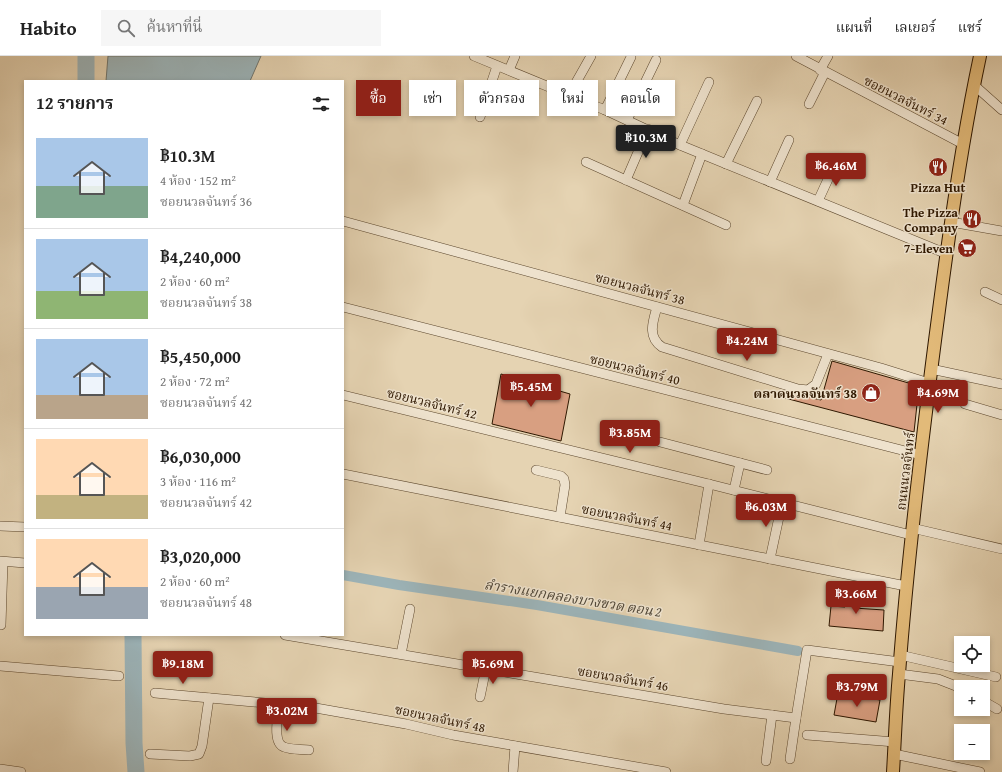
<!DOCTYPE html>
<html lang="th">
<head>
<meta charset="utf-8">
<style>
  :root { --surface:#fff; --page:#f6f6f6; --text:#222; --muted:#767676; --line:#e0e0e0; --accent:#8f2418 }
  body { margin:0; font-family:"Gentium Book Plus","Noto Serif Thai",serif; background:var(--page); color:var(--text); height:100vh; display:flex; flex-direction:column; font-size:15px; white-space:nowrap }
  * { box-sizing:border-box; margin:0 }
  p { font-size:13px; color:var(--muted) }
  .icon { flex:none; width:22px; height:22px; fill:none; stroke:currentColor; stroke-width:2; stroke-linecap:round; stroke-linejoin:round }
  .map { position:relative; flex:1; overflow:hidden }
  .sheet { position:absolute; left:24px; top:24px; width:320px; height:556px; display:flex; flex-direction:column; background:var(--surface); border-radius:0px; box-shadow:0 2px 6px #0003 }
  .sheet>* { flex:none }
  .top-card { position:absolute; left:356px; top:24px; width:380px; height:36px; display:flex; gap:8px }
  .tools { position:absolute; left:954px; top:580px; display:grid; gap:8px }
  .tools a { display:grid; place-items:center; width:36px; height:36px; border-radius:0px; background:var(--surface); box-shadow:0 2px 6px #0003; font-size:20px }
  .price { position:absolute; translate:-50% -34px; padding:0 9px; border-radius:4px; background:var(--accent); color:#fff; font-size:13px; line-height:26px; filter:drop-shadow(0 1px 2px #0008) }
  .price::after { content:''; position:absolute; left:50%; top:24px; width:12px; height:9px; margin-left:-6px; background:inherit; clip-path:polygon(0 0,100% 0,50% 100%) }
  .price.current { background:#222; color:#fff }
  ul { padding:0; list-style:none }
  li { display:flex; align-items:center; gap:12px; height:100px; padding:0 12px }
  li+li { border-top:1px solid var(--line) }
  li span { display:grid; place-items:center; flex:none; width:112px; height:80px; border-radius:0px; color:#555 }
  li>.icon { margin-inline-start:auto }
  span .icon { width:48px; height:48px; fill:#fffc; stroke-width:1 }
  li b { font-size:17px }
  h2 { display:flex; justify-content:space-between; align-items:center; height:48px; padding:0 12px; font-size:17px }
  .tag { padding:0 14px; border-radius:0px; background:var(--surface); box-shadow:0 2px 6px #0003; font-size:14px; line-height:36px }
  .tag.current { background:var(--accent); color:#fff }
  header { display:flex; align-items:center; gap:24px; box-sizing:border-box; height:56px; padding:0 20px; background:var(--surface); border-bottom:1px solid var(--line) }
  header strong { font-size:19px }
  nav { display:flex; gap:22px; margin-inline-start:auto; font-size:14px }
  .search { width:280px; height:36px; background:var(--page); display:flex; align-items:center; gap:10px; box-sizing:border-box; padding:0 14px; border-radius:0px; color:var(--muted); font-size:15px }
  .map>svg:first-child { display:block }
  .water { fill:#9cb4b9; stroke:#70766f }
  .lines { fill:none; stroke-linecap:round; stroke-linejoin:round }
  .canal { stroke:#9cb4b9; stroke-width:10 }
  .river { stroke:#9cb4b9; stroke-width:17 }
  .building { fill:#d89f81; stroke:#2f1801 }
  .minor-casing { stroke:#5c472d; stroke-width:10 }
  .major-casing { stroke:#2f1801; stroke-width:14 }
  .minor { stroke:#eee2cd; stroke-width:9 }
  .major { stroke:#e2ba79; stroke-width:12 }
  .labels { text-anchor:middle; stroke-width:3; stroke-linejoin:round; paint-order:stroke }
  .street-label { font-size:13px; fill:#2f1801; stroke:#eee2cd }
  .poi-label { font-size:13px; font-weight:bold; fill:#2f1801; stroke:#eee2cd; text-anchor:end }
  .water-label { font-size:14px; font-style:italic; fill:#504738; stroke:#eee2cd }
</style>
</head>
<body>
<header>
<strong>Habito</strong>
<div class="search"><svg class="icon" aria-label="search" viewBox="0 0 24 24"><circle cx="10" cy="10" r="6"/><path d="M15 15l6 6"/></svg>ค้นหาที่นี่</div>
<nav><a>แผนที่</a><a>เลเยอร์</a><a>แชร์</a></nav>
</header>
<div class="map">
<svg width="1002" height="716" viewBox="0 0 1002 716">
  <rect width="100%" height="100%" fill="#e5d3b2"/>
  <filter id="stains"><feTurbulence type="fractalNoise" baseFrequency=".005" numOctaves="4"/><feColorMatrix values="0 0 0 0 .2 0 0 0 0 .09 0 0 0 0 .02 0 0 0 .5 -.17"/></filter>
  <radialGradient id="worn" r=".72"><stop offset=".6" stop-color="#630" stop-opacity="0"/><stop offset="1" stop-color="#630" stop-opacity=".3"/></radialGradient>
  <path class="water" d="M108,0H261L250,25H106Z"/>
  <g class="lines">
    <path class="canal" d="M343,519L399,529L537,549L798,595"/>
    <g class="river">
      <path d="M86,0V25"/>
      <path d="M133,579L134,687L136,716"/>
    </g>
  </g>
  <g class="building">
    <path d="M832,305L919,330L914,376L781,341L783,335L821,344Z"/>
    <path d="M501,318L570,338L561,385L492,368Z"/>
    <path d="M848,531L857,532L854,552L884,554L883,575L829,570L831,550L845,551Z"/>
    <path d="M838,637L880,644L876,666L834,659Z"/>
  </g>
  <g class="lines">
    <defs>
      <g id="minor">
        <path d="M474,0L605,54L680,89L947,198"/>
        <path d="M796,0L963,88"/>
        <path d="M509,14L515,0"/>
        <path d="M820,14L828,0"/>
        <path d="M974,29L1002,54"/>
        <path d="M569,39L591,0"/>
        <path d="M809,48L825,16"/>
        <path d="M605,54L631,1"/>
        <path d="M480,61L497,10"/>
        <path d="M627,64L656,4"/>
        <path d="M680,89L709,26"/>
        <path d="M586,106L726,169"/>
        <path d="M726,108L757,45"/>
        <path d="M626,124L648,73"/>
        <path d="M770,126L789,84"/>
        <path d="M818,145L835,108"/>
        <path d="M683,149L702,98"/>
        <path d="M343,165L881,312L929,327"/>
        <path d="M951,166L1002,175"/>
        <path d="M985,236L1002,244"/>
        <path d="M343,251L921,399"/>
        <path d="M657,251C653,265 647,281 662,291L798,333L808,334L816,328L828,298"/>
        <path d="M931,313L1002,328"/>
        <path d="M343,339L709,428L911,479"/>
        <path d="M965,348L1002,359"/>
        <path d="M660,386L767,414"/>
        <path d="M536,414L561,420L564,423L565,429L560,461"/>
        <path d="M343,418L906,530"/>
        <path d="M734,434L740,407"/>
        <path d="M0,470L25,471"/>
        <path d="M912,472L1002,493"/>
        <path d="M699,489L709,428"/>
        <path d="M770,503L782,447"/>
        <path d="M0,505L25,507"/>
        <path d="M1,569L3,506"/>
        <path d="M285,579L724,653L796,662L807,594L900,606"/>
        <path d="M401,598L410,553"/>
        <path d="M900,599L996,621"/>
        <path d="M0,610L119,620"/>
        <path d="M899,618L938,623L961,632"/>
        <path d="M155,637L310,651L406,668L453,679L666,716"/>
        <path d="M480,641L486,612"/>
        <path d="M983,645L997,653"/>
        <path d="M279,648C278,659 272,687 284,691C291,694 301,693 309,694"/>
        <path d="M807,679L895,686"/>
        <path d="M150,698L190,700L199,698L202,690L209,642"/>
        <path d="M894,698L980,716"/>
        <path d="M790,703L796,662"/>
        <path d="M766,705L772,659"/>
        <path d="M0,713L21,716"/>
        <path d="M513,716L515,690"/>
      </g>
      <path id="major" d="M893,716C895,683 896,651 899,618C908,497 923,375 939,254C950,169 962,84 980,0"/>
    </defs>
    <use href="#minor" class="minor-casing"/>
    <use href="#major" class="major-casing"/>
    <use href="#minor" class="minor"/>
    <use href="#major" class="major"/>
  </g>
  <defs>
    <symbol id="restaurant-disc" viewBox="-11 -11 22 22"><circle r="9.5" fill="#8f2418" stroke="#eee2cd"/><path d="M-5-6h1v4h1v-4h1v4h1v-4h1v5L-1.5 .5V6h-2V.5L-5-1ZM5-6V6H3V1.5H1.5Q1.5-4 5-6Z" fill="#fff"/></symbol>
    <symbol id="supermarket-disc" viewBox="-11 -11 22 22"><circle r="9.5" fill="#8f2418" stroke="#eee2cd"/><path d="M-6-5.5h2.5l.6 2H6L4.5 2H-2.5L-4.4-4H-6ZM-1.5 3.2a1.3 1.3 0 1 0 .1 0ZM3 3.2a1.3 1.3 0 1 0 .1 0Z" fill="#fff"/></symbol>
    <symbol id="shop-disc" viewBox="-11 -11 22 22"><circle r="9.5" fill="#8f2418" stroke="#eee2cd"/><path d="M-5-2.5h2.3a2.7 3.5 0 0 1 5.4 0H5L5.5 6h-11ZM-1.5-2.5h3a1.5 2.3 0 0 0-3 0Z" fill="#fff"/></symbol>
  </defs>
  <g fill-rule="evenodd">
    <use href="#restaurant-disc" x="927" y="100" width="22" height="22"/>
    <use href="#restaurant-disc" x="961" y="152" width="22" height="22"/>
    <use href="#supermarket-disc" x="956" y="181" width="22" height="22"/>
    <use href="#shop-disc" x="860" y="326" width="22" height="22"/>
  </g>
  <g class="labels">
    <g class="street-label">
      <text transform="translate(906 44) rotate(27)" y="5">ซอยนวลจันทร์ 34</text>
      <text transform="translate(640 232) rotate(15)" y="5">ซอยนวลจันทร์ 38</text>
      <text transform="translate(635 313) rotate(14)" y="5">ซอยนวลจันทร์ 40</text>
      <text transform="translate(432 347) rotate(14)" y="5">ซอยนวลจันทร์ 42</text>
      <text transform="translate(905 415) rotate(-83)" y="5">ถนนนวลจันทร์</text>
      <text transform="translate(627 461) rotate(11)" y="5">ซอยนวลจันทร์ 44</text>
      <text transform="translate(623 622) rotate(10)" y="5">ซอยนวลจันทร์ 46</text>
      <text transform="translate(440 662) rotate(12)" y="5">ซอยนวลจันทร์ 48</text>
    </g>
    <g class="poi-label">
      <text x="938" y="136" text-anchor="middle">Pizza Hut</text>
      <text x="958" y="161">The Pizza<tspan x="958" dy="15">Company</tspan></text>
      <text x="953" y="197">7-Eleven</text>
      <text x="857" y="342">ตลาดนวลจันทร์ 38</text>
    </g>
    <g class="water-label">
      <text transform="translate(573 542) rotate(9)" y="5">ลำรางแยกคลองบางขวด ตอน 2</text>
    </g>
  </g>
  <rect width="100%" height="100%" filter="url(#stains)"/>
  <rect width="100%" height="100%" fill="url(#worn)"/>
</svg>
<div class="tools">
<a><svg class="icon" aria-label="locate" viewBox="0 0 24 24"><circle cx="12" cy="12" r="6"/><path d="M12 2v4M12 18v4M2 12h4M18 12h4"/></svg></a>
<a>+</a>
<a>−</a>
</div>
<b class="price current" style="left:646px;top:103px">฿10.3M</b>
<b class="price" style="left:836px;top:131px">฿6.46M</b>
<b class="price" style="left:747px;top:306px">฿4.24M</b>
<b class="price" style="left:531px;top:352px">฿5.45M</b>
<b class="price" style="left:938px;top:358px">฿4.69M</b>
<b class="price" style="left:630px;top:398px">฿3.85M</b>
<b class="price" style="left:766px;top:472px">฿6.03M</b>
<b class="price" style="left:856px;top:559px">฿3.66M</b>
<b class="price" style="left:183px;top:629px">฿9.18M</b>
<b class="price" style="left:493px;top:629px">฿5.69M</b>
<b class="price" style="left:857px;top:652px">฿3.79M</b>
<b class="price" style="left:287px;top:676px">฿3.02M</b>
<div class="top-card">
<a class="tag current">ซื้อ</a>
<a class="tag">เช่า</a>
<a class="tag">ตัวกรอง</a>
<a class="tag">ใหม่</a>
<a class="tag">คอนโด</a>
</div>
<section class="sheet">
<h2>12 รายการ<svg class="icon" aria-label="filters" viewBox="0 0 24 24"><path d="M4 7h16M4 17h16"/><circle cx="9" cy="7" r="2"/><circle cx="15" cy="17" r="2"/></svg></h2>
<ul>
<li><span style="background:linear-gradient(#a9c7e8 60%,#7fa58c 0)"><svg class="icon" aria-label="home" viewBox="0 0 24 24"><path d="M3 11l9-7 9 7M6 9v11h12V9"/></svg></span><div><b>฿10.3M</b><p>4 ห้อง · 152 m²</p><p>ซอยนวลจันทร์ 36</p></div></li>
<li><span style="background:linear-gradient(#a9c7e8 65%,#8fb573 0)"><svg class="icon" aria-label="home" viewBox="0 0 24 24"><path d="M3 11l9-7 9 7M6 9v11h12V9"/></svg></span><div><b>฿4,240,000</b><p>2 ห้อง · 60 m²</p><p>ซอยนวลจันทร์ 38</p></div></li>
<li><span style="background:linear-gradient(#a9c7e8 70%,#b9a48a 0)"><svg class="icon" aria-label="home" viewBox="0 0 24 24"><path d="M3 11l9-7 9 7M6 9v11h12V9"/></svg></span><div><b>฿5,450,000</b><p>2 ห้อง · 72 m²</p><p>ซอยนวลจันทร์ 42</p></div></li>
<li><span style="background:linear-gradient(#ffd9b3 70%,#c2b280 0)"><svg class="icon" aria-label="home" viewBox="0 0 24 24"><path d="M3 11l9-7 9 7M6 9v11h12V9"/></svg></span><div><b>฿6,030,000</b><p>3 ห้อง · 116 m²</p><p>ซอยนวลจันทร์ 42</p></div></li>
<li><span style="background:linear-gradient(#ffd9b3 60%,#9aa5b1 0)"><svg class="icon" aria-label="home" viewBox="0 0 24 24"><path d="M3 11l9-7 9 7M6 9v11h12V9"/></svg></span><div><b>฿3,020,000</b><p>2 ห้อง · 60 m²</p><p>ซอยนวลจันทร์ 48</p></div></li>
</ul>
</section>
</div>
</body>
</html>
